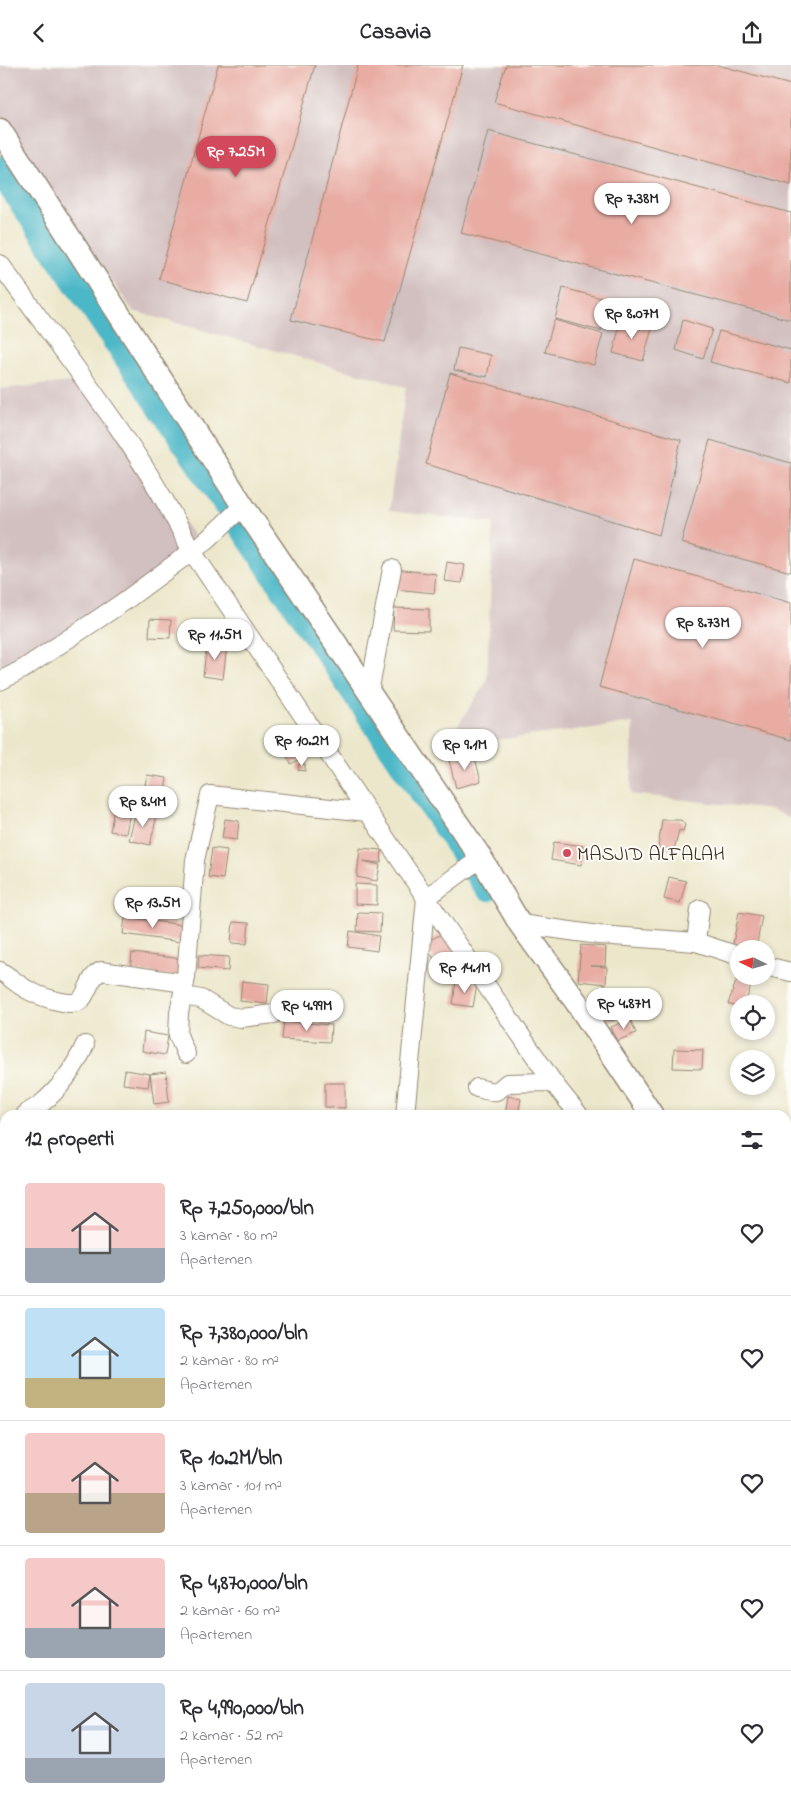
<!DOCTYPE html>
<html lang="id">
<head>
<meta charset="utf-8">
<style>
  :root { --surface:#fff; --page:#f7f7f7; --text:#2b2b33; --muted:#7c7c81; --line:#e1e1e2; --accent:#d1495b }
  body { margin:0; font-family:"Indie Flower",sans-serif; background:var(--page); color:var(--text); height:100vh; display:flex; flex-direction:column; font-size:19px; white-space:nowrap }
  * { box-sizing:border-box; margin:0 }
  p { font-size:16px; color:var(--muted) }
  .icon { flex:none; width:28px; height:28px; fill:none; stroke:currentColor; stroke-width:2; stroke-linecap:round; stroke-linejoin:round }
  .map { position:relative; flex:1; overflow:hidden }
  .drawer { position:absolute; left:0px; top:1045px; width:791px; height:696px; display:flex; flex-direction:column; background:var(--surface); border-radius:15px 15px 0 0; box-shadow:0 2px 8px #0003 }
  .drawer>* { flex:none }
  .needle { width:32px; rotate:275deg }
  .fabs { position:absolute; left:730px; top:875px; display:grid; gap:10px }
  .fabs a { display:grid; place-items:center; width:45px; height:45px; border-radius:50%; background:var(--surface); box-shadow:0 2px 8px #0003; font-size:25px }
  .price { position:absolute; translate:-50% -42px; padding:0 11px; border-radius:18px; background:#fff; color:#222; font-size:16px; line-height:32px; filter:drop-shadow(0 1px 2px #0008) }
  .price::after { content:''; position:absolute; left:50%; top:30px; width:15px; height:11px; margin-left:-8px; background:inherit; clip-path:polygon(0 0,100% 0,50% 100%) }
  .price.on { background:var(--accent); color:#fff }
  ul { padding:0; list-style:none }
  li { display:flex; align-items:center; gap:15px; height:125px; padding:0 25px }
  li+li { border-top:1px solid var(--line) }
  li span { display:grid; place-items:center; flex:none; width:140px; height:100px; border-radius:5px; color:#555 }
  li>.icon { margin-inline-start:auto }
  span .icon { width:60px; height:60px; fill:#fffc; stroke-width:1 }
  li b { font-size:21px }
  h2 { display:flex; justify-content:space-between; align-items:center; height:60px; padding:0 25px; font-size:21px }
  header { display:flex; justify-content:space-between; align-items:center; height:65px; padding:0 25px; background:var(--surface); font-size:22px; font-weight:800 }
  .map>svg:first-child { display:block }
  .industrial { fill:#d2bfc0 }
  .green { fill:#99c572; stroke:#6a7848 }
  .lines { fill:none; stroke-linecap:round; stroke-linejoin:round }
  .river { stroke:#4bb7c7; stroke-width:28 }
  .building { fill:#e8aca3 }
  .minor-casing { stroke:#948874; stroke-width:20 }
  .tertiary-casing { stroke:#948874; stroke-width:25 }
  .minor { stroke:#fff; stroke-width:18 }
  .tertiary { stroke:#fff; stroke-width:22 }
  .poi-dot { fill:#d1495b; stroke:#fdfcf7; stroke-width:2 }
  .labels { text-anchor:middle; stroke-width:4; stroke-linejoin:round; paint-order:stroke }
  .poi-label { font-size:20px; fill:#3b2a1e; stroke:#fdfcf7; text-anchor:start }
</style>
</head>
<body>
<header><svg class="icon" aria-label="back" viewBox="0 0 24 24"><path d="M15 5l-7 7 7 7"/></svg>Casavia<svg class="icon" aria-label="share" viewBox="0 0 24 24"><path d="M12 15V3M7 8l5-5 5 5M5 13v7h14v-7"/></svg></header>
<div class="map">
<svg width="791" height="1741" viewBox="0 0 791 1741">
  <rect width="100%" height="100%" fill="#fdfcf7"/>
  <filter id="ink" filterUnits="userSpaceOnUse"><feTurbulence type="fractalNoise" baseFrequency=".02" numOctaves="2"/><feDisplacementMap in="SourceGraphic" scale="10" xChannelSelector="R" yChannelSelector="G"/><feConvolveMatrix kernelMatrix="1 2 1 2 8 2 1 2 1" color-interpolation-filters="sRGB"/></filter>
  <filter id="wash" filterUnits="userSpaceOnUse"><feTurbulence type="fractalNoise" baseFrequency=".0096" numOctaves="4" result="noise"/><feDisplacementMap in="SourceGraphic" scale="20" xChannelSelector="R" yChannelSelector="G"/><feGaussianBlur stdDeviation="1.12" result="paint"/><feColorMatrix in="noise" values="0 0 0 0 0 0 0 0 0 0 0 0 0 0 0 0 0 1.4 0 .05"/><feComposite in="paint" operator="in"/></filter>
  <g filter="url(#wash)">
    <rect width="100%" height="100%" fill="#ece7cb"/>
    <g class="industrial">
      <path d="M0,0H791V754L773,745L631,729L633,658L496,675L456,663L487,616L493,458L389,446L406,322L133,246L0,55Z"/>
      <path d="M83,316L200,479L0,618V324Z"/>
      <path d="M791,1137V1240L786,1234V1142Z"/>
      <path d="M0,1308L5,1310V1369L0,1404Z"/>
      <path d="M786,1377L791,1380V1741H498L488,1736H786Z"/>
      <path d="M0,1512L5,1516V1736H207L206,1741H0Z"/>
    </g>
    <path class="green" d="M207,1736H488L498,1741H206Z"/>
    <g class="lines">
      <path class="river" d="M0,104L488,823"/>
    </g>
    <g id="blocks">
      <g class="building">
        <path d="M218,0H315L247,238L159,214Z"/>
        <path d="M358,0H463L385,277L291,255Z"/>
        <path d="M506,0H718L791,20V120L494,37Z"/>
        <path d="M488,66L791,148V255L461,168Z"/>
        <path d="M563,223L609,235L601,266L555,254Z"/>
        <path d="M554,255L603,269L594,300L545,287Z"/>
        <path d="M621,255L652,263L643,296L613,288Z"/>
        <path d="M683,255L712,264L703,294L676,285Z"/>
        <path d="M719,266L791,285V318L710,297Z"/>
        <path d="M458,283L491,290L487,312L454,305Z"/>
        <path d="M450,308L681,375L659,470L426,399Z"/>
        <path d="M710,375L791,398V507L681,478Z"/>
        <path d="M634,494L791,538V675L599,622Z"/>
        <path d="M447,497L465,500L462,518L444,516Z"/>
        <path d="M396,504L436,509L434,528L394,524Z"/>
        <path d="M394,543L429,544V566L393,565Z"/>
        <path d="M150,554L171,555L170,573L149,572Z"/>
        <path d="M207,578L227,580L223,614L203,611Z"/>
        <path d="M302,666L313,687L291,699L280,678Z"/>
        <path d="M474,689L481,716L456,723L449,695Z"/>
        <path d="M299,699H305V706L298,705Z"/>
        <path d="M147,710L167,713L163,739L142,736Z"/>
        <path d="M115,738L131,741L126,769L110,766Z"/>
        <path d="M136,745L157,750L150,780L129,775Z"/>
        <path d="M225,754L239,756L237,775L222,773Z"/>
        <path d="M662,755H681L685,760L683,766L679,765L674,785L658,783Z"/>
        <path d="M554,777L584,781L581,800L551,795Z"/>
        <path d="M212,783L227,785L223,814L208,812Z"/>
        <path d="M360,783L382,785L381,798L363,796L380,800L377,816L357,812Z"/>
        <path d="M669,812L686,816L680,838L664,834Z"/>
        <path d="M355,819L377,820V840L355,839Z"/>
        <path d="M358,847L381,848L380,867L357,866Z"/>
        <path d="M739,847L762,851L756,884H732Z"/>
        <path d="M125,852L183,860L180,877L123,869Z"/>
        <path d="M233,857L249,858L247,879L231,878Z"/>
        <path d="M350,866L379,871L377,886L348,882Z"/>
        <path d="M443,868L461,900L443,910L425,878Z"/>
        <path d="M581,880L606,882L605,901H590L607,902L606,919L578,916Z"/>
        <path d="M132,888L183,894L181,912L130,906Z"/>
        <path d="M199,890L229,892L228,906L198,903Z"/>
        <path d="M738,911H754L745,939H739V943L728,939Z"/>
        <path d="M242,916L269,919L267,939L240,936Z"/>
        <path d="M456,916L477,919L473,942L453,939Z"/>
        <path d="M604,928L618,930L614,956L600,953Z"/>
        <path d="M630,954L636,968L617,976L611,962Z"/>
        <path d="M284,956L331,960L330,977L282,974Z"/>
        <path d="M144,967L168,971L165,990L142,986Z"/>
        <path d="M674,984L703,985L702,1004L673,1003Z"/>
        <path d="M125,1005L150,1009L148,1022L123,1019Z"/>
        <path d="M166,1007L169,1037L154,1039L150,1009Z"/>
        <path d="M325,1018H345V1043L325,1042Z"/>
        <path d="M508,1031L521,1034L518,1050H505Z"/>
        <path d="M634,1736H691L690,1741H655Z"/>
      </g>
    </g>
  </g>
  <g filter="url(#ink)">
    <use href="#blocks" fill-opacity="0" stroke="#948874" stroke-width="1"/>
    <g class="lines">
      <defs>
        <g id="minor">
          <path d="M0,199C66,292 140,381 191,485L426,833L555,1020L579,1050"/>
          <path d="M0,616L23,604L122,538L207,475L243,441"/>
          <path d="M369,628L392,504"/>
          <path d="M520,859L599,870L696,877L739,891"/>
          <path d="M696,877L700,844"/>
          <path d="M766,901L791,907"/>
          <path d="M0,906C9,911 17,919 26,924C36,930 72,944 81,935C89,926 89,912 101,906L185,918"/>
          <path d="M183,931L201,934L229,951L241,953L274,949"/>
          <path d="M186,989L178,970L179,948L186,912L195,795L210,730L367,747"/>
          <path d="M477,1023C495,1027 494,1030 507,1018L548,1017L555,1020"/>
          <path d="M25,1050C30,1045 36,1043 41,1039C61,1023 75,1002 85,980"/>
          <path d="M405,1050L426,833L481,793"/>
          <path d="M0,1096L5,1085"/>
          <path d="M0,1192L5,1194"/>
          <path d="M0,1318L5,1319"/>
          <path d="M786,1372L791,1377"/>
          <path d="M0,1498L5,1466"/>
          <path d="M0,1556L5,1559"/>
          <path d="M410,1736L421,1741"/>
        </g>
        <g id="tertiary">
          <path d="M0,65L243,441L481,793L520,859L577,938L652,1050"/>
          <path d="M786,1253L791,1260"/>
        </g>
      </defs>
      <use href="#minor" class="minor-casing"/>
      <use href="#tertiary" class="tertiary-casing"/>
      <use href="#minor" class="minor"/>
      <use href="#tertiary" class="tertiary"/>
    </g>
  </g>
  <circle class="poi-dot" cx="567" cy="788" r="5"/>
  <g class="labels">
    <g class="poi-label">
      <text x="577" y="795">MASJID ALFALAH</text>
    </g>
  </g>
</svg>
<div class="fabs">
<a><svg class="needle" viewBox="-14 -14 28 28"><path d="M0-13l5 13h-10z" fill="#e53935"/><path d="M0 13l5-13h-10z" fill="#7c7c81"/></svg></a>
<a><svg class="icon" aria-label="locate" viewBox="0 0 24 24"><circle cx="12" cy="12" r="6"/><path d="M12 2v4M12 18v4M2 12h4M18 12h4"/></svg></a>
<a><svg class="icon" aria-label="layers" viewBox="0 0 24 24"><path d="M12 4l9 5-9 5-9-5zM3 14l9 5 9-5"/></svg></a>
</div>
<b class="price on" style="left:236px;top:113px">Rp 7.25M</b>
<b class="price" style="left:632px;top:160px">Rp 7.38M</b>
<b class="price" style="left:632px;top:275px">Rp 8.07M</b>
<b class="price" style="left:703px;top:584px">Rp 8.73M</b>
<b class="price" style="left:215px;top:596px">Rp 11.5M</b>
<b class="price" style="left:302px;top:702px">Rp 10.2M</b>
<b class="price" style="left:465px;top:706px">Rp 9.1M</b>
<b class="price" style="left:143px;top:763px">Rp 8.4M</b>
<b class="price" style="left:153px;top:864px">Rp 13.5M</b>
<b class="price" style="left:465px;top:929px">Rp 14.1M</b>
<b class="price" style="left:624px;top:965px">Rp 4.87M</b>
<b class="price" style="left:307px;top:967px">Rp 4.99M</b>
<section class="drawer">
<h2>12 properti<svg class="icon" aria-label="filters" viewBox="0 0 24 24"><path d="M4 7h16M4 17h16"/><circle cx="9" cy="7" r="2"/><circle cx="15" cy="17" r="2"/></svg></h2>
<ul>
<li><span style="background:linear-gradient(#f6c9c9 65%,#9aa5b1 0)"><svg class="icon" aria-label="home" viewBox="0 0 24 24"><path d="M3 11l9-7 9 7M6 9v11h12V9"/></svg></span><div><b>Rp 7,250,000/bln</b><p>3 kamar · 80 m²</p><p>Apartemen</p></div><svg class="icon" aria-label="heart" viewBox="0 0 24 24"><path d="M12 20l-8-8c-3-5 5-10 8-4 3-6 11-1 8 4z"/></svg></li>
<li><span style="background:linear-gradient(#bfe0f5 70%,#c2b280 0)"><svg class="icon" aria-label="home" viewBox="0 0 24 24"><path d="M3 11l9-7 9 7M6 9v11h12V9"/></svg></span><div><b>Rp 7,380,000/bln</b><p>2 kamar · 80 m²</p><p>Apartemen</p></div><svg class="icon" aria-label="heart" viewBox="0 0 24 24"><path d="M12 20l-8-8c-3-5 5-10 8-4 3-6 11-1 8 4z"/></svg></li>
<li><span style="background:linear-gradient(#f6c9c9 60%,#b9a48a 0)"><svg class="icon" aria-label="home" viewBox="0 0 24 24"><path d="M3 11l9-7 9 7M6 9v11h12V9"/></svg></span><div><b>Rp 10.2M/bln</b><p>3 kamar · 101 m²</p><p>Apartemen</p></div><svg class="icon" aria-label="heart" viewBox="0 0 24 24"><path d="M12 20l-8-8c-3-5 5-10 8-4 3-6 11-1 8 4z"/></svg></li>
<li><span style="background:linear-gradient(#f6c9c9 70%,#9aa5b1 0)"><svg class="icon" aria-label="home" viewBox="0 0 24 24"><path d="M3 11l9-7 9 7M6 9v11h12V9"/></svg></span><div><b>Rp 4,870,000/bln</b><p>2 kamar · 60 m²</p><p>Apartemen</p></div><svg class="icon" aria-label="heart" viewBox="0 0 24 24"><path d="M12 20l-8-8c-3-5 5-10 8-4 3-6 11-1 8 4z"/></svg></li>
<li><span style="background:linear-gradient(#c9d6e8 75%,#9aa5b1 0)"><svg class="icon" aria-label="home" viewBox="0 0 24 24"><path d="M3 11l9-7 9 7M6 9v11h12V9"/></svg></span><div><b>Rp 4,990,000/bln</b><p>2 kamar · 52 m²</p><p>Apartemen</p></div><svg class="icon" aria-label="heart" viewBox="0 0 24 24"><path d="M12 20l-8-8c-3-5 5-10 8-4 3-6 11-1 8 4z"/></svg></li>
</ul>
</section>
</div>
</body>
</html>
